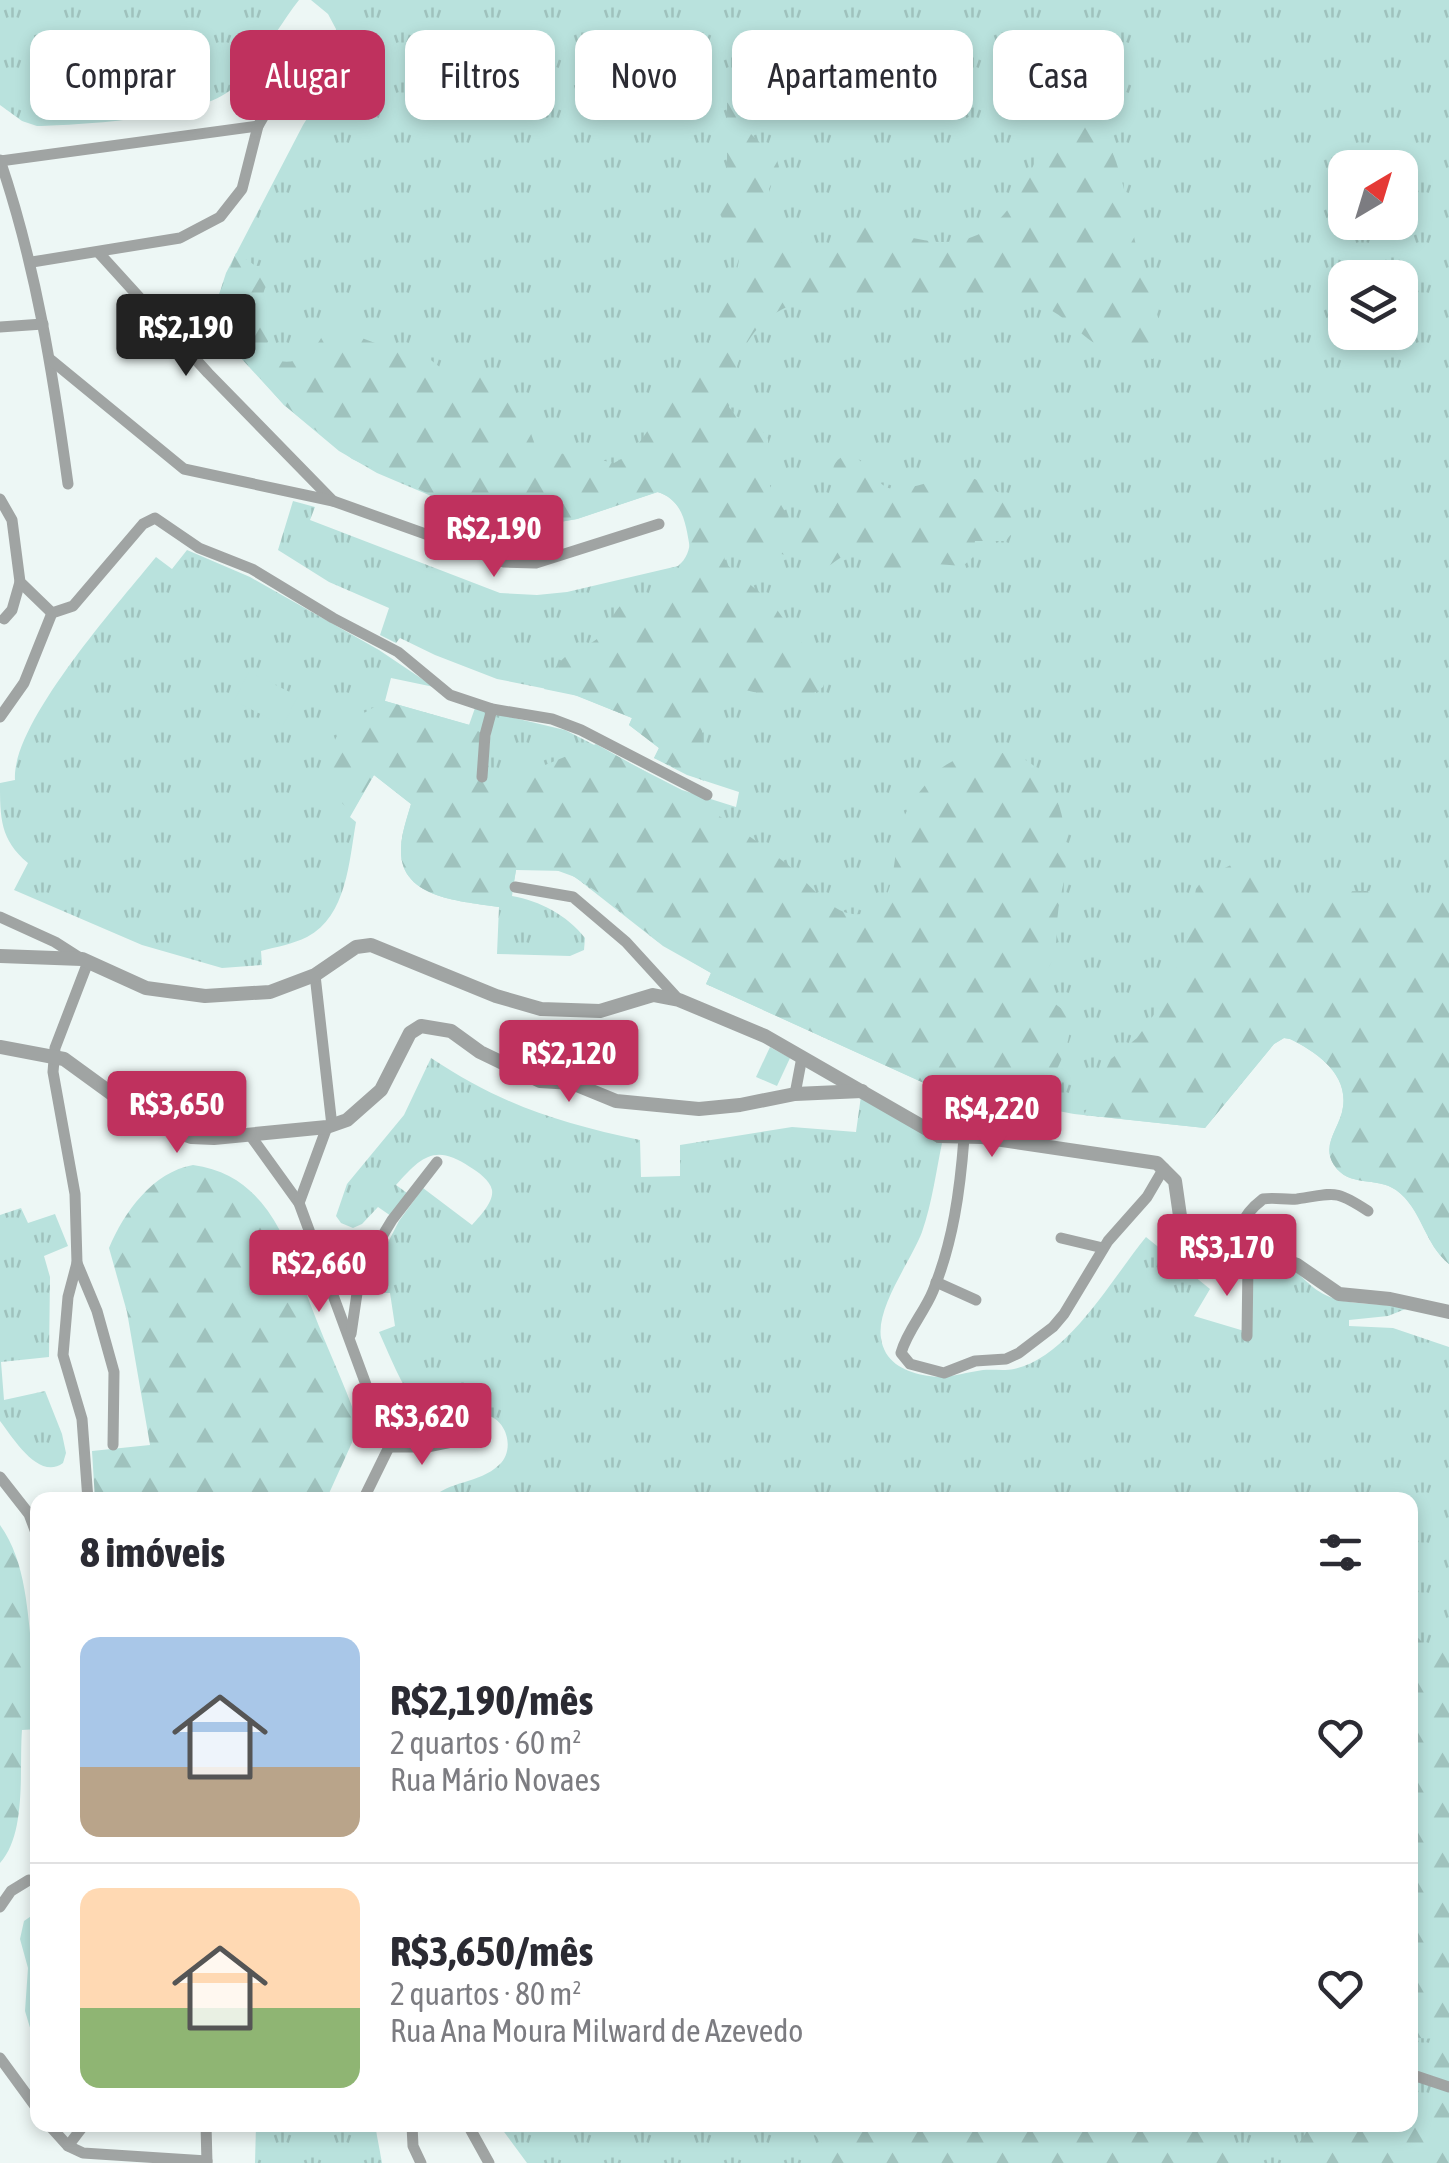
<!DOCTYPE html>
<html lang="pt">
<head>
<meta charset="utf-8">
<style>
  :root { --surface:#fff; --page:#f7f7f7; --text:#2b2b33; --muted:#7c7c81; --line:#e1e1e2; --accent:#bf315e }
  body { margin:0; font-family:"Asap Condensed",sans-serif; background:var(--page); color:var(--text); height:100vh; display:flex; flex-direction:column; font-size:38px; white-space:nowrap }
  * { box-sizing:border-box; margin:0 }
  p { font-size:32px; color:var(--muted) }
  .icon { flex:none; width:55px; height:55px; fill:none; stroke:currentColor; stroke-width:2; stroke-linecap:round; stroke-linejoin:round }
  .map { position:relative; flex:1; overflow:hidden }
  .drawer { position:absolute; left:30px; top:1492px; width:1388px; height:640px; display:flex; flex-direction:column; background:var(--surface); border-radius:20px; box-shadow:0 5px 15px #0003 }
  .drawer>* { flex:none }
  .top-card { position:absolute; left:30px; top:30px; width:1390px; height:90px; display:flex; gap:20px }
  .needle { width:65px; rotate:38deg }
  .fabs { position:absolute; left:1328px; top:150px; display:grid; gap:20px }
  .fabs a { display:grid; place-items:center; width:90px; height:90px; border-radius:20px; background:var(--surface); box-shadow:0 5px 15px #0003; font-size:50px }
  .price { position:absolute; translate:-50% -85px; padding:0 22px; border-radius:10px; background:var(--accent); color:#fff; font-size:32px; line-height:65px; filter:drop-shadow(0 2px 5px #0008) }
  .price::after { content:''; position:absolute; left:50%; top:60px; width:30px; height:22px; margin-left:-15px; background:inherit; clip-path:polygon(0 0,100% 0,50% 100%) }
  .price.active { background:#222; color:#fff }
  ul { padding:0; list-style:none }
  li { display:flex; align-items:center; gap:30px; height:250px; padding:0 50px }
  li+li { border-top:2px solid var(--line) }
  li span { display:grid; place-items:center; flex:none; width:280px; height:200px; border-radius:20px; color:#555 }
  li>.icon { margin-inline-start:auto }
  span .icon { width:120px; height:120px; fill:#fffc; stroke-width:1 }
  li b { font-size:42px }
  h2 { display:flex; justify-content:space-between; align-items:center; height:120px; padding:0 50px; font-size:42px }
  .chip { padding:0 35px; border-radius:20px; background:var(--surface); box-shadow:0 5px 15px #0003; font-size:35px; line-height:90px }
  .chip.active { background:var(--accent); color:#fff }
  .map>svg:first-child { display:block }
  .grass { fill:url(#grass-tufts); fill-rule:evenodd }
  .forest { fill:url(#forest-firs) }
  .pitch { fill:#b9e2dd }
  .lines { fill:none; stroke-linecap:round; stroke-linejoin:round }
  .minor { stroke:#a0a4a3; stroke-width:11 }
  .tertiary { stroke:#a0a4a3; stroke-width:14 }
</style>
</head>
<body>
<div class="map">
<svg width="1449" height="2163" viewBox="0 0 1449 2163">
  <defs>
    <pattern id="grass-tufts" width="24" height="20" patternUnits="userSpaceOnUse" patternTransform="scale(2.5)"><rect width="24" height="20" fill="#b9e2dd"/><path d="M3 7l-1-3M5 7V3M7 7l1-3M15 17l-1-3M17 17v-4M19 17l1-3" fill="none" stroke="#9fc2bd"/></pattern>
    <pattern id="forest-firs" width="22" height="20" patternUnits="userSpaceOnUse" patternTransform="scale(2.5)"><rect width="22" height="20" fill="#b9e2dd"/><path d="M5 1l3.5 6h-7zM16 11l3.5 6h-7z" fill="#9fc2bd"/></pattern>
  </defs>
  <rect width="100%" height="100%" fill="#edf7f5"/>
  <g class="grass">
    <path d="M0,0H299C277,28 259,64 233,88C201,118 82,125 37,126L22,121L0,105Z"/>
    <path d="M311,0H1449V1264C1424,1244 1422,1209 1396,1190C1376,1176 1349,1188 1334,1165C1321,1144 1340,1128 1343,1107C1348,1074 1316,1051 1290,1039L1284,1038L1274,1044L1205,1128L1074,1114L933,1087L706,984L711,973L663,946L575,877L553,869L516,870L512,896C540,901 567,915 585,938L584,950L570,956L497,954L499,907C463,901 400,899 401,850C401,834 407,819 411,804L374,775L350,817L356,822C349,861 347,916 307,937C293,944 276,947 261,951L262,965L222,968L142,945L14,890L28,863C0,840 0,817 0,783L15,780C11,723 119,603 156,557L172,569L187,550L250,577L379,650L434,687L391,678L385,701L469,725L475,708L488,711L480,743L477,780H485L493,713L565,730L682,790L736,807L739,792L687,775L654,758L659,748L629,725L632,718L572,694L497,679L435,655L400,638L396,643L380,635L389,608L329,582L278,550L293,501L315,507L310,520L500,593L537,595L567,592L678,566C703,546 685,500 658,492L577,519L519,529L493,527L469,512L377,473L339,451L284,405L216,331L213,313L226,273L303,125L332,79L336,29L328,14ZM1345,168H1400V222H1345ZM1345,278H1400V332H1345Z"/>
    <path d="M431,1058C500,1104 559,1123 640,1140L641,1177L680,1176V1145L792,1127L856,1132L861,1096L942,1143C936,1172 932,1203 922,1232C911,1261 876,1307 881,1338C884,1361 903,1371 923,1375C945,1380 962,1373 983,1370C993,1369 1004,1371 1014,1369C1068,1358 1113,1277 1146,1237L1210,1289L1194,1316L1251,1333L1253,1273C1305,1257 1294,1282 1330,1297C1353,1306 1384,1303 1408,1308L1388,1316L1349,1320V1326L1393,1328L1449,1347V2163H527L499,2125H1410V1500H430C449,1480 479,1484 499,1465C515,1451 508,1420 486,1415C466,1411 441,1430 425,1414C404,1394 391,1358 379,1332L395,1326L390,1293H364L365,1287L399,1221L423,1188L472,1225C479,1217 494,1202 492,1190C490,1180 478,1172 470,1167C435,1143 421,1157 396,1185L407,1193L391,1216L378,1207L362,1224L353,1228L341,1223L336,1216L347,1184L404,1115Z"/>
    <path d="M21,1208L28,1223L55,1214L68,1246L44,1256L50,1277L49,1357L1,1362L4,1400L45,1391L62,1434L66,1453L63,1463C39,1481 13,1438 0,1421V1215Z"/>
    <path d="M256,2125H375L382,2163H255Z"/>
  </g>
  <g class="forest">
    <path d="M736,76L748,100L751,134L777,160L779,167L769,189L772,218L787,235L807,246L830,249L838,246L855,223L869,216C882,220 890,231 903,235C988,262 1017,208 1045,138C1050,125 1052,112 1066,108C1121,116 1126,211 1138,252C1146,282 1158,309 1163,341L1162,349L1153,359C1138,356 1115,354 1101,347C1078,335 1063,312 1037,304C991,290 948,300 900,300C882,301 864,294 847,295C770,298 737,331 729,407L736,416L762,430L768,439L770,486L791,522C814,532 830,521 839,498C834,480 825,464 847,454C869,458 874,490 896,489C916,489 937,477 958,476C987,475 1036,514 1005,541H975L972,558L963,566L936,564L904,579C888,575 863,553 849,555C837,556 831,568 819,570C786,547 764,556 729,544L723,553L726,564L773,604L799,641L823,658L829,670L823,687L799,703L741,689L716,699L702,731L704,781L654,758L659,748L629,725L632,718L578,696L544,689C550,675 558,660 572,652C581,647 591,645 599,637C612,623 614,604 634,597C650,591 674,597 687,584C699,572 693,562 690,548C686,527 684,499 657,492L577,519L519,529L498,528L469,512L352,459L284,405L213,325L216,302L236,253L256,266L272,265L277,273C252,296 268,304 273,331L264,350C276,368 303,364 315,347C321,340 324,332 328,325L388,348L427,357L455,379L481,374L505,385L521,405L535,445L543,452L579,455L614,463L632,453L663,409L693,384L737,270L740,255L720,214L718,200L727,174V98Z"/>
    <path d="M385,701L470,725L482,734L477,780L516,777L596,744C662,781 728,817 788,865C806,880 829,912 853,914C901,919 891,852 901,824C908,805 921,789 935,774C953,756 978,750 1004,753C1058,760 1071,830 1065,875C1063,888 1059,900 1058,913C1056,927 1058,943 1053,958C1050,967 1043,975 1039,985L1050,1000L1070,1015C1074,1047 1050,1081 1036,1108L926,1084L706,984L711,973L657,941L596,891L565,871L516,870L511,897L499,907C463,901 400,899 401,850C401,834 407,818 411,804L374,775L352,812C346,807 340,802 336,795C326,777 328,741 344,727C356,717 371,709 385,701Z"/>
    <path d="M1233,864C1272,867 1274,892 1302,896C1316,898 1327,893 1340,892C1376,889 1415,893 1449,901V1264C1424,1244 1423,1209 1396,1190C1376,1176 1349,1188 1334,1165C1320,1144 1341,1128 1343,1107C1348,1073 1316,1052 1290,1039L1284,1038L1274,1044L1205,1128L1084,1115L1111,1059L1137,1038L1158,1009L1185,949L1196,889L1204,878Z"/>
    <path d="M193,1165C270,1175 289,1249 313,1311C327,1348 344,1383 357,1420L355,1436L326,1500H95L92,1451L150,1445L127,1312L109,1248C124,1212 153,1172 193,1165Z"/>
    <path d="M0,1525C27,1563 27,1613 33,1658H37L38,1729L22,1730C19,1770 27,1833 0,1863Z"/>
    <path d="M1410,1629L1421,1641L1430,1645L1449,1637V1830L1442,1836L1449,1842V2041C1436,2036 1421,2042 1410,2034V1958L1417,1942L1410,1933Z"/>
    <path d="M37,1912V2051L25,2011L28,1968L20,1939L24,1921Z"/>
    <path d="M1449,2044V2081L1425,2071L1411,2060L1415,2054H1434Z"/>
    <path d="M1410,2101L1421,2104L1449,2102V2163H1286L1311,2125H1410Z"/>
    <path d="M807,2125L836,2128L1223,2125L1226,2140L1238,2163H827L824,2146Z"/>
  </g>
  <g class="pitch">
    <path d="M249,672L298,696L283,725L234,701Z"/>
    <path d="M770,1047L790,1058L777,1086L756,1077Z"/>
  </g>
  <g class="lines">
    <g class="minor">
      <path d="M0,160C36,266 53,374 68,484"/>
      <path d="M0,161L258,126"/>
      <path d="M99,253L208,373L333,501"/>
      <path d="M32,262L180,238L220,217L242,189L258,126L304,46"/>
      <path d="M0,327L43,324"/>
      <path d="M51,360L184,469L333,501L504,562L536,563L659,524"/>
      <path d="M0,499L12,520L20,582L52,613"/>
      <path d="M4,619L12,610L20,582"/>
      <path d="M0,717L24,683L52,613L73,606L143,524L155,518L199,548L252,569L333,618L398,652L450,695L492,709L552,719L581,730L707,795"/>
      <path d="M482,777L485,735L492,709"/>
      <path d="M515,887L573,897L626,942L679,1000"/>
      <path d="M0,917L55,942L80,958"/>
      <path d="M88,962L55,1048L53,1072L75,1194L77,1263L97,1311L114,1372L113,1445"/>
      <path d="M315,975L332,1126"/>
      <path d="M795,1094L802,1057"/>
      <path d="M250,1135L299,1203L389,1447L363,1500"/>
      <path d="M964,1138C960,1191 953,1242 933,1291C924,1313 907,1331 901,1353L910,1364L944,1373L975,1361L1006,1359L1019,1353L1053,1327L1064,1314L1108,1241L1147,1197L1164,1168"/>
      <path d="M299,1203L327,1127"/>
      <path d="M1061,1238L1103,1248"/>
      <path d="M77,1263L68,1297L63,1355L82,1419L88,1500"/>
      <path d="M1237,1264C1236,1235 1238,1218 1263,1199C1274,1197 1285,1200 1297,1199C1334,1194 1333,1188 1368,1211"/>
      <path d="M936,1282L976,1300"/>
      <path d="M351,1334L360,1273L392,1220L437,1162"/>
      <path d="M1247,1336L1248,1264"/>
      <path d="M389,1447H427L452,1442"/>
      <path d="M0,1477L29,1514L38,1538"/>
      <path d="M37,1870L38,1798"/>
      <path d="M0,1907L11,1891L29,1880"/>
      <path d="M0,2058L38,2110"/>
      <path d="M1410,2074L1449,2087"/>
      <path d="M49,2125L68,2146L83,2153L207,2161"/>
      <path d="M206,2125L207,2163"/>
      <path d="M412,2125L413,2146L421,2163"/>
      <path d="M468,2125L489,2163"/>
      <path d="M68,2146L84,2125"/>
    </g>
    <g class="tertiary">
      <path d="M0,956L82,959L146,988L205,996L270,992L315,975L356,947L371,945L496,996L541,1009L600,1011L653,995L679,1000L765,1036L939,1136L982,1137L1157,1163L1175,1181L1181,1223L1199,1245L1222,1261L1240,1264L1279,1259L1297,1265L1339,1294L1390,1299L1449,1312"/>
      <path d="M0,1047L64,1059L152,1123L191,1137L214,1138L327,1127L347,1120L381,1090L410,1033L421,1026L451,1031L480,1052L540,1081L572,1083L616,1101L699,1109L740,1105L795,1094L862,1091"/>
    </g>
  </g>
</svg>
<div class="fabs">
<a><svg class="needle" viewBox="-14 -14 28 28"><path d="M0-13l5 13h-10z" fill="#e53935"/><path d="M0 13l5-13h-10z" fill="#7c7c81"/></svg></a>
<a><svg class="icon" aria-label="layers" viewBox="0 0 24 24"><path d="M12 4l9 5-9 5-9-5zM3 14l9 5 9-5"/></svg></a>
</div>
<b class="price active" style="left:186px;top:379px">R$2,190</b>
<b class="price" style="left:494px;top:580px">R$2,190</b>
<b class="price" style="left:569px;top:1105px">R$2,120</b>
<b class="price" style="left:177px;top:1156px">R$3,650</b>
<b class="price" style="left:992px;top:1160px">R$4,220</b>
<b class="price" style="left:1227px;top:1299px">R$3,170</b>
<b class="price" style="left:319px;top:1315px">R$2,660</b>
<b class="price" style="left:422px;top:1468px">R$3,620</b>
<div class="top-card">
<a class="chip">Comprar</a>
<a class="chip active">Alugar</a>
<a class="chip">Filtros</a>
<a class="chip">Novo</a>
<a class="chip">Apartamento</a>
<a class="chip">Casa</a>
</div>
<section class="drawer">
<h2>8 imóveis<svg class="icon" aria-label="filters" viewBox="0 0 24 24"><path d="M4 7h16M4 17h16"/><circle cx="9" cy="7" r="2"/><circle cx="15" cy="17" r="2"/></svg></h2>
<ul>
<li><span style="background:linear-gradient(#a9c7e8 65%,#b9a48a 0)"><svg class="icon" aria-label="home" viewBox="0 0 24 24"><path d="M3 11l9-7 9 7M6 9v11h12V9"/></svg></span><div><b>R$2,190/mês</b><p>2 quartos · 60 m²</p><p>Rua Mário Novaes</p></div><svg class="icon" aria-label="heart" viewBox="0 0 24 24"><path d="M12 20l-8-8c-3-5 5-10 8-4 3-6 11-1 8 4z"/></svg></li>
<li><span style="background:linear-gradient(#ffd9b3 60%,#8fb573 0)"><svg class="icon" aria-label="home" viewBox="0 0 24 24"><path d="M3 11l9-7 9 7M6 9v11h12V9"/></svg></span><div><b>R$3,650/mês</b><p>2 quartos · 80 m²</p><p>Rua Ana Moura Milward de Azevedo</p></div><svg class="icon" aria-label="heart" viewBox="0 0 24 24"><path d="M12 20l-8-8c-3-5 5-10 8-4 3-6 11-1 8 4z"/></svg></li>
</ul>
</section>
</div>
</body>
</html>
